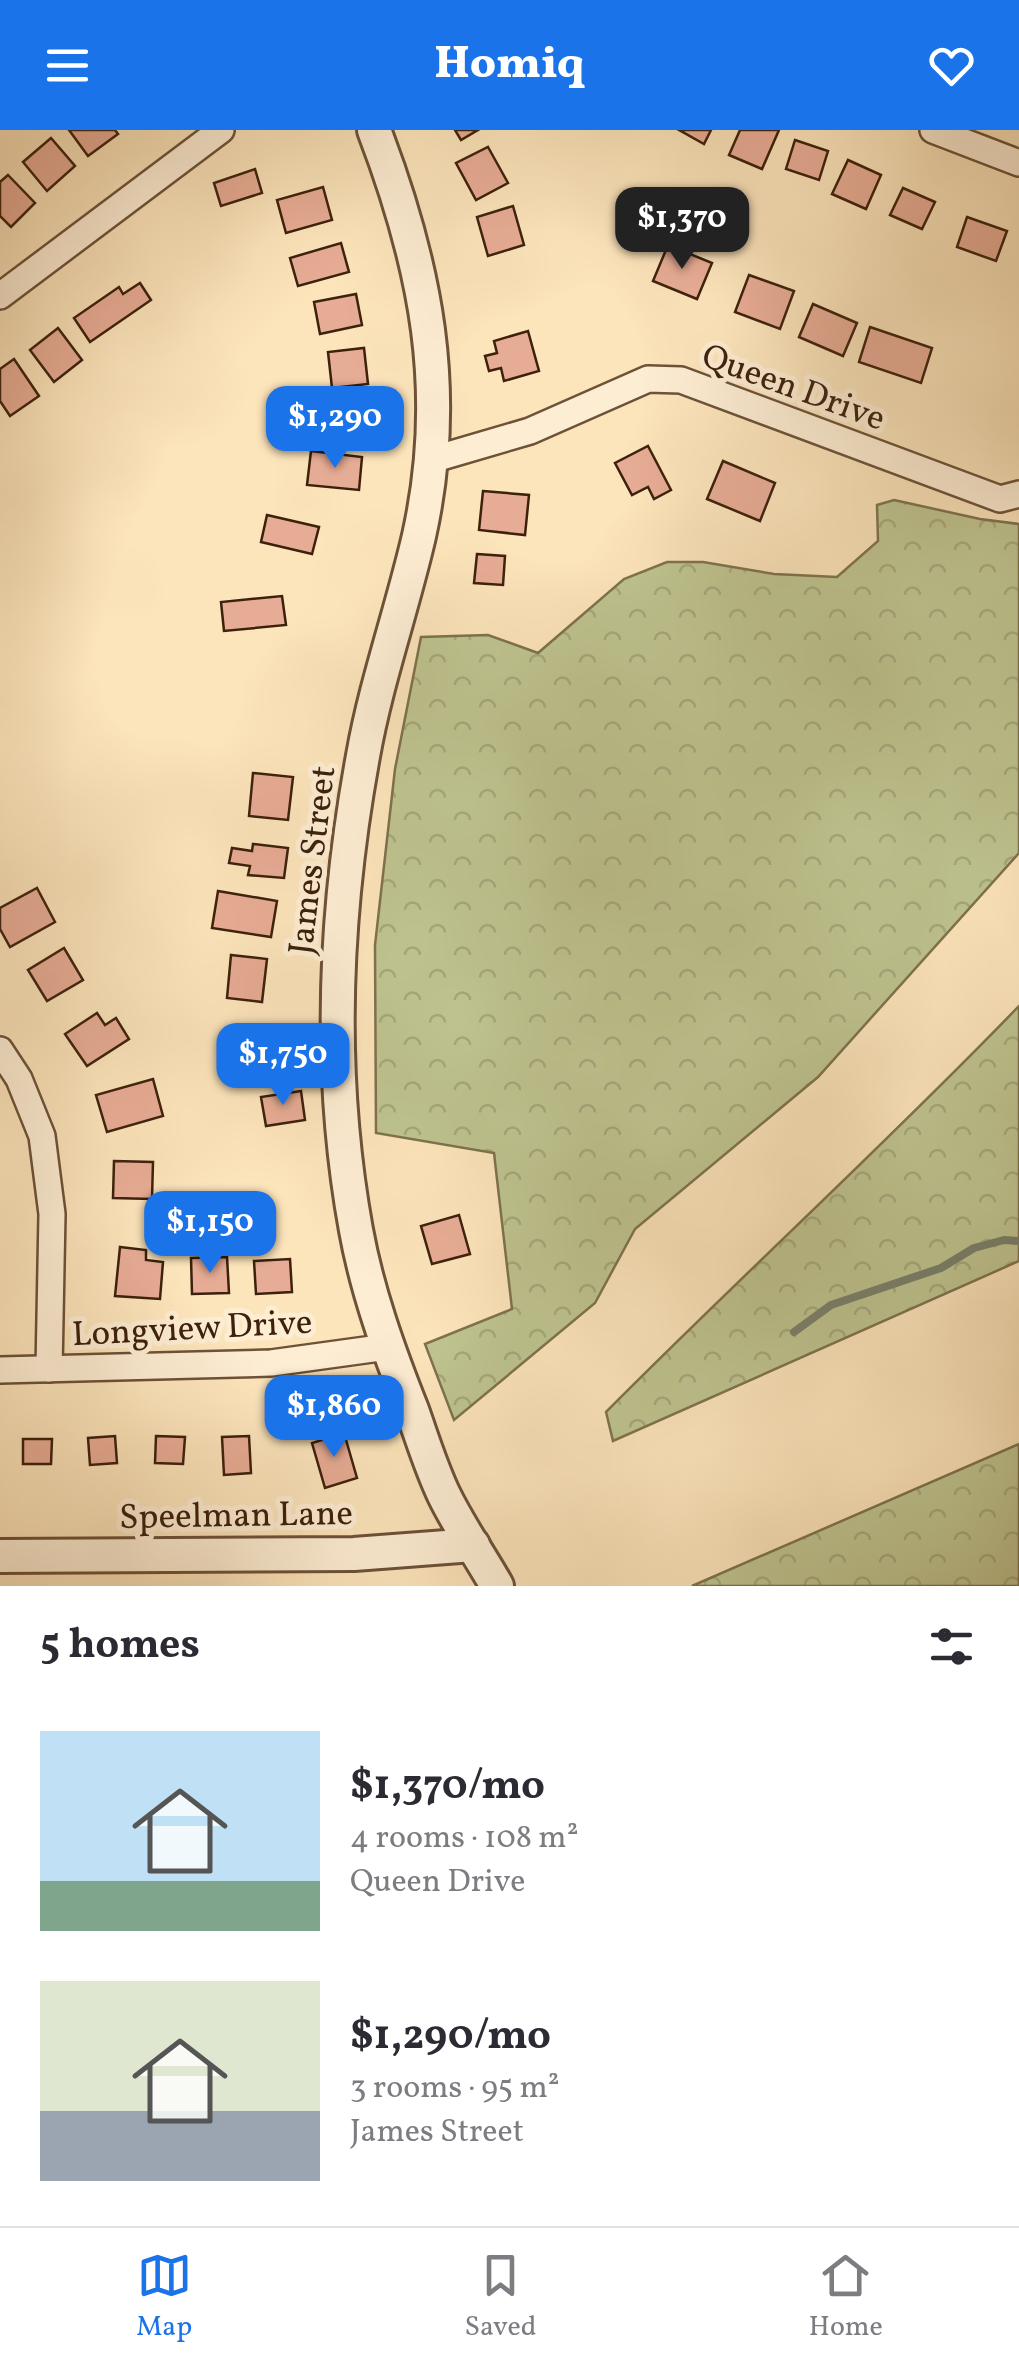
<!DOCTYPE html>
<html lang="en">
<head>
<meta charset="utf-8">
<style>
  :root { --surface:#fff; --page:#f2f2f3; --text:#2b2b33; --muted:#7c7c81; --line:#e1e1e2; --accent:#1a73e8 }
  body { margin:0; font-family:Vollkorn,serif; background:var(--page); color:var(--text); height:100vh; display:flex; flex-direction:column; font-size:38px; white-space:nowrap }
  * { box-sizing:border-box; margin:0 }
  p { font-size:32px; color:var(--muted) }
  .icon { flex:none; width:55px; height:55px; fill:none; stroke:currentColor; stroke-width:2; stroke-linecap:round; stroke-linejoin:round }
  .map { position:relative; height:1456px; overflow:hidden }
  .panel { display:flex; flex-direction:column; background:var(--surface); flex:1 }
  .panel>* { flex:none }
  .price { position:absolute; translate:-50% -85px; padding:0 22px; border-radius:20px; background:var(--accent); color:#fff; font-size:32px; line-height:65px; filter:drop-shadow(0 2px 5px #0008) }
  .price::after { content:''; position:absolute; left:50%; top:60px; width:30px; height:22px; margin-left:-15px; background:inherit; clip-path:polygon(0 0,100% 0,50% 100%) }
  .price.selected { background:#222; color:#fff }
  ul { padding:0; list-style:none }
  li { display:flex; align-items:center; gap:30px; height:250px; padding:0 40px }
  li span { display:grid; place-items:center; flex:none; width:280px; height:200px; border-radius:0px; color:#555 }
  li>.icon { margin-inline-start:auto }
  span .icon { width:120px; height:120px; fill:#fffc; stroke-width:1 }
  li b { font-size:42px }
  h2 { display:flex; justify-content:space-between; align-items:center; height:120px; padding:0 40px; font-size:42px }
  header { display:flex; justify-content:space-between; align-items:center; height:130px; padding:0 40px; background:var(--accent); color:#fff; font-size:45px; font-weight:800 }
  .tab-bar { display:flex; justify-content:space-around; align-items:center; height:140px; border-top:2px solid var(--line); background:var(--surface); font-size:28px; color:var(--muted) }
  .tab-bar a { display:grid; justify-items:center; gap:5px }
  .tab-bar .selected { color:var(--accent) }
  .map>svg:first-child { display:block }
  .forest { fill:url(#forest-crowns); stroke:#7e724e; stroke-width:2.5 }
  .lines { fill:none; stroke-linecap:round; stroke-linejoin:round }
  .stream { stroke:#78806b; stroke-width:8 }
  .building { fill:#e7ac95; stroke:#3d210c; stroke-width:2.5 }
  .minor-casing { stroke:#6d5238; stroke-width:30 }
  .tertiary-casing { stroke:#6d5238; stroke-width:38 }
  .minor { stroke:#fdedd3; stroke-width:25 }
  .tertiary { stroke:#fdedd3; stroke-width:32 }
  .labels { text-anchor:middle; stroke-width:10; stroke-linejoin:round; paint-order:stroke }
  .street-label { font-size:35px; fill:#3d210c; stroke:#fdedd3 }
</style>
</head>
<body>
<header><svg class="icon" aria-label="menu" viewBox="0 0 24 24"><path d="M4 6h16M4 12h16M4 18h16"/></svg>Homiq<svg class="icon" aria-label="heart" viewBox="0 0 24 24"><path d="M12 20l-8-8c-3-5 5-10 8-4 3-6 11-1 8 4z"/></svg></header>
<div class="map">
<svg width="1019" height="1456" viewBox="0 0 1019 1456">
  <defs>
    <pattern id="forest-crowns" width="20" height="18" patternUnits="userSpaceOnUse" patternTransform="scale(2.5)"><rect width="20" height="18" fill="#bec490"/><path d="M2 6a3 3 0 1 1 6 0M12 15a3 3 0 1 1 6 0" fill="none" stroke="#a4a87b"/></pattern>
  </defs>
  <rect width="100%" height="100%" fill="#fce4bb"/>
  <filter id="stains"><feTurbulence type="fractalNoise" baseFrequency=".002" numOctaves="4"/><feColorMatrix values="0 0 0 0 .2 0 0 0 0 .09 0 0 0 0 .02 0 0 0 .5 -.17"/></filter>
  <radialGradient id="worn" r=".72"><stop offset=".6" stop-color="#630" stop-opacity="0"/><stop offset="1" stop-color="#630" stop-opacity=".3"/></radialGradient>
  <g class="forest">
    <path d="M894,370L980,389L1019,394V723L818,947L635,1099L595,1173L454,1290L425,1214L512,1179L494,1023L376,1003L375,815L395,639L421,507L488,505L538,523L624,449L667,432H703L774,444L837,447L878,411L877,375Z"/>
    <path d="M1019,876V1131L613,1311L606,1282C742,1145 885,1015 1019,876Z"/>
    <path d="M1019,1314V1456H692Z"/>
  </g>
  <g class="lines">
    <path class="stream" d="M794,1202L831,1175L941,1138L974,1118L1004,1110L1019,1111"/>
  </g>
  <g class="building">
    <path d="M69,0H115L118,4L88,26Z"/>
    <path d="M455,0H478L461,10Z"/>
    <path d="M679,0H711L704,14Z"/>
    <path d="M740,0H779L762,39L729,25Z"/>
    <path d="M51,8L75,36L47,61L23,32Z"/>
    <path d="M795,10L828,21L819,50L786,39Z"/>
    <path d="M488,17L508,53L476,70L456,33Z"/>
    <path d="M848,30L881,45L866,79L832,64Z"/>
    <path d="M255,39L262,63L221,76L214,53Z"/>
    <path d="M8,45L35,73L11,97L0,86V52Z"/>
    <path d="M323,57L332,90L286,103L277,70Z"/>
    <path d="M903,58L935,72L922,99L890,85Z"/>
    <path d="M513,76L524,115L488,126L477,87Z"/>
    <path d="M967,87L1007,101L996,131L957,117Z"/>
    <path d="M341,113L349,142L298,156L290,128Z"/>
    <path d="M668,115L712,133L697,169L653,151Z"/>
    <path d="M749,145L794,161L780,199L735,182Z"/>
    <path d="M140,153L151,170L90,212L74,188L119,157L123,164Z"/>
    <path d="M356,164L362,195L320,204L314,172Z"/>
    <path d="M813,174L857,193L843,226L799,207Z"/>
    <path d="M870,197L932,218L921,253L859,232Z"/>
    <path d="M58,198L82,230L54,252L30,220Z"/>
    <path d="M528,201L539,241L504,251L501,238L489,241L485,226L497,223L494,211Z"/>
    <path d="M364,218L368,254L332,258L328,222Z"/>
    <path d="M14,229L39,266L10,286L0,271V239Z"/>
    <path d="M322,270L361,272L360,306L320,304Z"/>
    <path d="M648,316L671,360L654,369L648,357L632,365L615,333Z"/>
    <path d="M311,321L362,327L359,360L307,355Z"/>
    <path d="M723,331L775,353L760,391L707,369Z"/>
    <path d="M483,361L529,365L525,405L479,400Z"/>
    <path d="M267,385L319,397L312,424L261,412Z"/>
    <path d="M477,424L505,426L503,455L474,453Z"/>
    <path d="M282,466L286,495L224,501L221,472Z"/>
    <path d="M253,643L293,647L288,690L249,686Z"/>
    <path d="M253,714L288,718L284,748L248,745L250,736L229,733L232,718L252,721Z"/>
    <path d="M37,758L55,792L10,817L0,799V778Z"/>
    <path d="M218,761L277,771L271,807L212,798Z"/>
    <path d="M64,818L83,850L47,871L28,840Z"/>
    <path d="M231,825L267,829L262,872L227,868Z"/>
    <path d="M97,883L105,895L116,888L129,909L87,936L65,904Z"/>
    <path d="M153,949L163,986L107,1002L96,965Z"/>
    <path d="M301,961L305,990L266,996L261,967Z"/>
    <path d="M114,1031L153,1032L152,1069L113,1068Z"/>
    <path d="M459,1085L470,1124L432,1134L421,1096Z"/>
    <path d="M120,1117L146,1120V1130L163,1132L160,1169L115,1166Z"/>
    <path d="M227,1127L229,1163L192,1164L191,1128Z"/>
    <path d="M290,1129L292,1162L256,1164L254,1131Z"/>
    <path d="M344,1303L357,1348L325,1358L312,1313Z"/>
    <path d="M115,1306L117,1333L90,1335L88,1308Z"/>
    <path d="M156,1306L185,1307L183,1334L155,1333Z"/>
    <path d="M249,1306L251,1343L224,1345L222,1307Z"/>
    <path d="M23,1309H52L51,1334H23Z"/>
  </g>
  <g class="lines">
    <defs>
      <g id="minor">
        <path d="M933,0L1019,33"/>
        <path d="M0,166L221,0"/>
        <path d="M431,330L530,301L648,249L681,250L1000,369L1019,364"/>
        <path d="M0,920L19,949L42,1006L52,1084L49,1239"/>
        <path d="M0,1240L271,1233L387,1217"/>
      </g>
      <g id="tertiary">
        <path d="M374,0C426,136 451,262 419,406C402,480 376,552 363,626C334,784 327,941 356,1100C367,1161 389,1222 412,1280C422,1308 431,1338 444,1365C459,1396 480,1426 497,1456"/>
        <path d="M0,1426L354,1424L473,1415"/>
      </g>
    </defs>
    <use href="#minor" class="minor-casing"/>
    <use href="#tertiary" class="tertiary-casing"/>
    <use href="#minor" class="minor"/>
    <use href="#tertiary" class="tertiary"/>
  </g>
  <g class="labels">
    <g class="street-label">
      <text transform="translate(794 256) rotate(20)" y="12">Queen Drive</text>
      <text transform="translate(311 730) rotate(-83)" y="12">James Street</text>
      <text transform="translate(192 1197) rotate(-3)" y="12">Longview Drive</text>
      <text transform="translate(236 1384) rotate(-1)" y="12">Speelman Lane</text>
    </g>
  </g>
  <rect width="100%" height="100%" filter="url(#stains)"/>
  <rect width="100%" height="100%" fill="url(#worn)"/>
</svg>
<b class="price selected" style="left:682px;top:142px">$1,370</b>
<b class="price" style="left:335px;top:341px">$1,290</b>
<b class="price" style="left:283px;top:978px">$1,750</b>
<b class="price" style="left:210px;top:1146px">$1,150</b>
<b class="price" style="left:334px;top:1330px">$1,860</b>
</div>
<section class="panel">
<h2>5 homes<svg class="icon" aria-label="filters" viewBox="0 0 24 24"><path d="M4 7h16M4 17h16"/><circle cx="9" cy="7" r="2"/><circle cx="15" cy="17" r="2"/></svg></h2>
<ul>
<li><span style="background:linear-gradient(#bfe0f5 75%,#7fa58c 0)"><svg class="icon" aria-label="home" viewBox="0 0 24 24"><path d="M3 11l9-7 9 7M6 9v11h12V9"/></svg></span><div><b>$1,370/mo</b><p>4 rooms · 108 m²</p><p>Queen Drive</p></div></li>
<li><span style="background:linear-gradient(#dfe7d0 65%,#9aa5b1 0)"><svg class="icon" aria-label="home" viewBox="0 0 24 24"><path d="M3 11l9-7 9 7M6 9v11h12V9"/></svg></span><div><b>$1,290/mo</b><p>3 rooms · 95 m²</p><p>James Street</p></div></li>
</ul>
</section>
<nav class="tab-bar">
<a class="selected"><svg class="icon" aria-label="map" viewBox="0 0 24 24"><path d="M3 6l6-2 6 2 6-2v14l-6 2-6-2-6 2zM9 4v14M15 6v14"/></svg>Map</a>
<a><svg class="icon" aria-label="saved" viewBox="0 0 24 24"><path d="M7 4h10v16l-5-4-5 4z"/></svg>Saved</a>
<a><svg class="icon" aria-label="home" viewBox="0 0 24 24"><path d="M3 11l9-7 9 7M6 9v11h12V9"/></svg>Home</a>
</nav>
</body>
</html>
